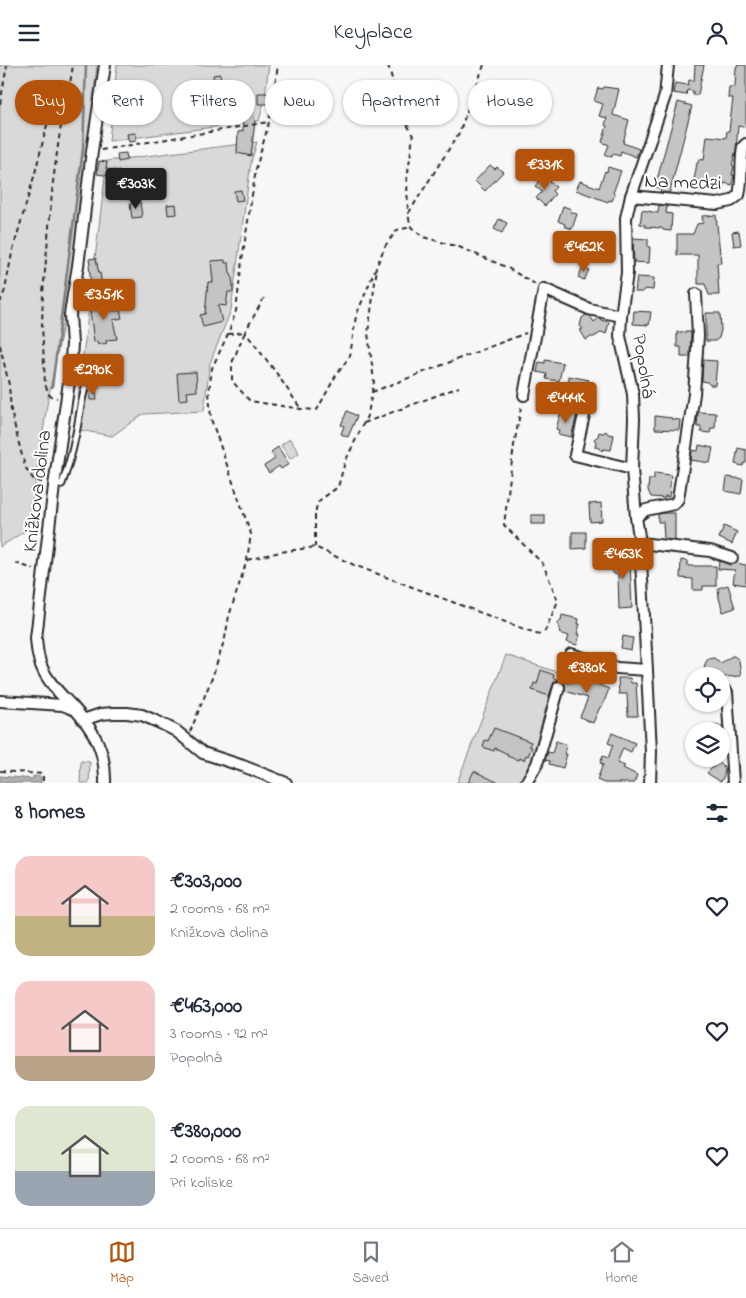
<!DOCTYPE html>
<html lang="en">
<head>
<meta charset="utf-8">
<style>
  :root { --surface:#fff; --page:#f2f2f3; --text:#1f2937; --muted:#747a83; --line:#e0e1e3; --accent:#b45309 }
  body { margin:0; font-family:"Indie Flower",sans-serif; background:var(--page); color:var(--text); height:100vh; display:flex; flex-direction:column; font-size:19px; white-space:nowrap }
  * { box-sizing:border-box; margin:0 }
  p { font-size:16px; color:var(--muted) }
  .icon { flex:none; width:28px; height:28px; fill:none; stroke:currentColor; stroke-width:2; stroke-linecap:round; stroke-linejoin:round }
  .map { position:relative; height:718px; overflow:hidden }
  .side { display:flex; flex-direction:column; background:var(--surface); flex:1 }
  .side>* { flex:none }
  .top-card { position:absolute; left:15px; top:15px; width:716px; height:45px; display:flex; gap:10px }
  .tools { position:absolute; left:685px; top:602px; display:grid; gap:10px }
  .tools a { display:grid; place-items:center; width:45px; height:45px; border-radius:50%; background:var(--surface); box-shadow:0 1px 4px #0004; font-size:25px }
  .price { position:absolute; translate:-50% -42px; padding:0 11px; border-radius:5px; background:var(--accent); color:#fff; font-size:16px; line-height:32px; filter:drop-shadow(0 1px 2px #0008) }
  .price::after { content:''; position:absolute; left:50%; top:30px; width:15px; height:11px; margin-left:-8px; background:inherit; clip-path:polygon(0 0,100% 0,50% 100%) }
  .price.on { background:#222; color:#fff }
  ul { padding:0; list-style:none }
  li { display:flex; align-items:center; gap:15px; height:125px; padding:0 15px }
  li span { display:grid; place-items:center; flex:none; width:140px; height:100px; border-radius:15px; color:#555 }
  li>.icon { margin-inline-start:auto }
  span .icon { width:60px; height:60px; fill:#fffc; stroke-width:1 }
  li b { font-size:21px }
  h2 { display:flex; justify-content:space-between; align-items:center; height:60px; padding:0 15px; font-size:21px }
  .chip { padding:0 18px; border-radius:22px; background:var(--surface); box-shadow:0 1px 4px #0004; font-size:18px; line-height:45px }
  .chip.on { background:var(--accent); color:#fff }
  header { display:flex; justify-content:space-between; align-items:center; height:65px; padding:0 15px; background:var(--surface); font-size:22px; font-weight:600 }
  .menu { display:flex; justify-content:space-around; align-items:center; height:70px; border-top:1px solid var(--line); background:var(--surface); font-size:14px; color:var(--muted) }
  .menu a { display:grid; justify-items:center; gap:2px }
  .menu .on { color:var(--accent) }
  .map>svg:first-child { display:block }
  .green { fill:#d9d9d9; stroke:#828282 }
  .water { fill:#b0b0b0; stroke:#7b7b7b }
  .lines { fill:none; stroke-linecap:round; stroke-linejoin:round }
  .stream { stroke:#7b7b7b; stroke-width:2.5 }
  .building { fill:#c4c4c4; stroke:#2b2b2b }
  .service-casing { stroke:#2b2b2b; stroke-width:9 }
  .minor-casing { stroke:#2b2b2b; stroke-width:14 }
  .path { stroke:#2b2b2b; stroke-width:2; stroke-dasharray:5 4; stroke-linecap:butt }
  .service { stroke:#fff; stroke-width:5 }
  .minor { stroke:#fff; stroke-width:10 }
  .labels { text-anchor:middle; stroke-width:4; stroke-linejoin:round; paint-order:stroke }
  .street-label { font-size:20px; fill:#2b2b2b; stroke:#fff }
</style>
</head>
<body>
<header><svg class="icon" aria-label="menu" viewBox="0 0 24 24"><path d="M4 6h16M4 12h16M4 18h16"/></svg>Keyplace<svg class="icon" aria-label="person" viewBox="0 0 24 24"><circle cx="12" cy="8" r="4"/><path d="M4 21q1-7 8-7t8 7"/></svg></header>
<div class="map">
<svg width="746" height="718" viewBox="0 0 746 718">
  <rect width="100%" height="100%" fill="#f7f7f7"/>
  <filter id="ink" filterUnits="userSpaceOnUse"><feTurbulence type="fractalNoise" baseFrequency=".02" numOctaves="2"/><feDisplacementMap in="SourceGraphic" scale="10" xChannelSelector="R" yChannelSelector="G"/><feConvolveMatrix kernelMatrix="1 2 1 2 8 2 1 2 1" color-interpolation-filters="sRGB"/></filter>
  <g filter="url(#ink)">
    <g class="green">
      <path d="M0,0H97L88,85L64,255L48,334L28,464L0,482Z"/>
      <path d="M117,0H269L264,37L259,56L109,76Z"/>
      <path d="M257,77L251,97L231,245L210,298L204,346L143,349L112,371L74,364L107,96Z"/>
      <path d="M290,374L299,388L290,394L281,380Z"/>
      <path d="M506,590L560,608L533,696L519,718H457Z"/>
      <path d="M81,696L90,697L89,718H80Z"/>
    </g>
    <g class="water">
      <path d="M562,331L575,334L574,341L561,338Z"/>
      <path d="M0,711L33,714V711L41,712V718H0Z"/>
    </g>
    <g class="lines">
      <path class="stream" d="M52,322L83,84L86,0"/>
    </g>
    <g class="building">
      <path d="M695,0H704L698,30H693V26L687,25L686,30L673,28L675,18L688,20L689,15L694,16Z"/>
      <path d="M737,0H746V62L738,61L736,85L732,100L734,101L732,110H734L732,120L724,118L723,122L694,115L697,98H698L699,94L704,95L707,71L726,73L727,66H729L733,33H728L729,22H735L736,2H737Z"/>
      <path d="M220,9L221,16L214,18L213,10Z"/>
      <path d="M604,22L619,24L613,50L629,55L623,78L639,84L636,92L621,86L620,91L613,89L612,92L605,90L609,80L602,77L607,61L605,60L607,53L599,51L603,39L594,36L598,23L603,24Z"/>
      <path d="M258,28H269L270,39H258Z"/>
      <path d="M238,29H248L255,56L251,91L237,88L238,67L243,66L242,41H238Z"/>
      <path d="M212,33L213,41L188,46L187,35Z"/>
      <path d="M678,37L692,41L670,126L669,128L660,127L661,124L655,122Z"/>
      <path d="M135,68L137,76L129,77L127,69Z"/>
      <path d="M126,88L127,95L118,97L117,89Z"/>
      <path d="M99,96L107,97L106,104L119,106L118,112L97,109Z"/>
      <path d="M490,100L495,104L497,102L503,107L485,126L475,116Z"/>
      <path d="M608,102L621,106L613,128L615,129L612,136L609,135L608,137L576,125L580,116L599,123L605,106L607,107Z"/>
      <path d="M543,111L556,122L552,126L555,129L545,141L536,133L542,127L535,121Z"/>
      <path d="M241,125L243,135L236,136L234,126Z"/>
      <path d="M140,137L142,152L132,153L130,139Z"/>
      <path d="M176,139L177,149L168,150L167,140Z"/>
      <path d="M659,140L667,141L666,148L672,149L671,166L663,165L662,163L645,162V160L640,159L642,145L658,148Z"/>
      <path d="M563,141L571,144L570,147L577,149L572,164L564,161L565,159L558,156Z"/>
      <path d="M716,150L721,198H717L719,230H709L705,219H698V190H677V169H693L697,159L703,158L702,151Z"/>
      <path d="M499,154L507,158L502,168L494,164Z"/>
      <path d="M739,166L741,180L734,181L732,167Z"/>
      <path d="M633,173L648,174V182H650L649,198L634,197Z"/>
      <path d="M581,178L588,181L586,188L578,185Z"/>
      <path d="M96,193L99,209L100,208L102,220L91,221L89,200H90L89,194Z"/>
      <path d="M225,195V198H229L230,208H231L233,219V227H228L226,241L218,240L222,257L203,262L200,250L205,249L208,217H213L211,196Z"/>
      <path d="M583,202L589,205L584,215L578,212Z"/>
      <path d="M637,212L654,213L653,225L644,224L643,227H635Z"/>
      <path d="M111,234L113,246L120,245L122,253L113,255L117,274L106,275L107,278L98,280L97,276L94,277L89,237Z"/>
      <path d="M634,246L651,247L649,260L633,259Z"/>
      <path d="M706,248H720L721,265L719,273L715,276H706Z"/>
      <path d="M586,250L590,251L594,257L599,253L601,255L609,257L606,269L602,267L594,272H591L586,275L580,265L583,264L580,261L582,253Z"/>
      <path d="M677,267H691L690,292H681V282H677Z"/>
      <path d="M545,295L563,298L559,316L546,314L547,309L537,307L539,297L545,298Z"/>
      <path d="M703,295L717,296L715,320H710L707,317L702,316Z"/>
      <path d="M196,307L197,326L187,327L188,334L179,335L177,308Z"/>
      <path d="M569,311L589,315L587,327L581,326L580,332L570,330L568,326Z"/>
      <path d="M89,326H96L97,335H90Z"/>
      <path d="M347,346L357,351L348,372L341,369L344,361L341,360Z"/>
      <path d="M561,346L577,350L571,372L558,369L559,365L556,364Z"/>
      <path d="M698,347L716,348L715,363H711L710,368L701,367V362H697Z"/>
      <path d="M655,351L672,353L671,354L680,355L679,365L655,364Z"/>
      <path d="M606,366L608,369L614,370L611,385L604,384L602,386L600,383L595,382L596,377L594,374L598,371L599,367L603,368Z"/>
      <path d="M699,380L713,383L710,398L691,395L692,385L698,386Z"/>
      <path d="M278,382L289,399L281,404L279,401L269,408L264,401L275,394L271,387Z"/>
      <path d="M738,383L746,385V398H744L743,401L735,399Z"/>
      <path d="M654,408L671,410L669,432L665,431V433L651,432L650,430L648,425L649,414H654Z"/>
      <path d="M727,412L743,414L741,429L725,426Z"/>
      <path d="M601,438L602,456L590,457L589,439Z"/>
      <path d="M665,448H675V475L664,474L663,457H658V449Z"/>
      <rect x="531" y="450" width="14" height="9"/>
      <path d="M724,461L737,467L732,479L719,473Z"/>
      <path d="M572,467H586V483L572,484Z"/>
      <path d="M621,490H631V498H630L632,543L619,544L618,510L614,509L611,504V492L621,491Z"/>
      <path d="M681,495L688,496V501H716V521H703V525H693V514L680,513Z"/>
      <path d="M719,496L730,500L736,498L746,500V520L733,518L735,505L718,504Z"/>
      <path d="M728,520L735,543L723,547L719,533L718,523Z"/>
      <path d="M562,550L579,554L578,559H580L577,569H580L577,580L567,577L569,571L559,568L560,564L558,560V557L561,555Z"/>
      <path d="M623,571L633,573L631,585L621,583Z"/>
      <path d="M732,591H734L739,595L741,611L725,612L703,611L705,599L708,594L714,593L721,598Z"/>
      <path d="M577,601L587,604L584,614L609,624L602,642H600L593,658L580,652L588,633L565,626V620L562,616L569,618V617L571,618Z"/>
      <path d="M541,605L554,610L553,613L560,615L554,617L549,631L532,625L534,618L537,619Z"/>
      <path d="M618,613H630L631,618H636L638,651H628L627,629H619Z"/>
      <path d="M715,659L722,661L723,666H704Z"/>
      <path d="M494,663L531,677L529,681L532,682L528,691L526,690L524,695L519,693L518,695L507,691L508,689L495,683L494,686L483,682L485,675L488,676Z"/>
      <path d="M612,668L635,678L631,687L623,683L617,698L625,701L623,703L637,710L634,718H604L597,715L603,699L600,698L603,691L608,693L613,680L608,678Z"/>
      <path d="M556,676L567,680L564,689H567L563,703L549,699L550,696L545,695L548,687L552,688Z"/>
      <path d="M719,698L723,700L725,705L724,710L721,717L707,708L712,703Z"/>
      <path d="M474,706L499,718H468Z"/>
    </g>
    <g class="lines">
      <defs>
        <path id="service" d="M55,421L62,419C67,405 72,389 75,373C79,357 80,340 85,323"/>
        <g id="minor">
          <path d="M631,131L717,139L731,136L739,130C743,113 740,98 743,82L746,79"/>
          <path d="M524,330L544,224L589,244L621,251"/>
          <path d="M586,341L575,390L632,404"/>
          <path d="M636,452L646,445L674,439L678,434L694,329L698,271L696,229"/>
          <path d="M640,478L710,486L732,493"/>
          <path d="M571,589L617,603L647,605"/>
          <path d="M721,628L727,627L733,718"/>
          <path d="M0,636L63,640L73,644"/>
          <path d="M83,655L101,649L113,648H127L142,650L158,657L176,666L203,688L243,701L286,718"/>
          <path d="M105,718C106,686 94,665 73,642C62,631 51,620 44,607C38,596 37,585 36,573L54,421L70,310L72,279L70,250L73,230L78,201L92,86L105,0"/>
          <path d="M526,718L537,699L559,622"/>
          <path d="M650,718L651,687L647,605L640,478L636,452L632,404L634,354L633,329L620,271L621,251L627,208L626,153L631,131L665,31L668,0"/>
        </g>
      </defs>
      <use href="#service" class="service-casing"/>
      <use href="#minor" class="minor-casing"/>
      <g class="path">
        <path d="M388,0L403,51L413,71L407,115L408,149"/>
        <path d="M484,0L459,68L408,149L411,162L423,172L459,182L506,202L535,219"/>
        <path d="M69,25L73,0"/>
        <path d="M0,39L7,0"/>
        <path d="M101,85L269,57"/>
        <path d="M264,233L245,267L275,306L301,344"/>
        <path d="M0,238L5,225L12,188L35,108L49,52L59,27L66,21L69,25L60,66L53,117L43,228L42,260L45,319L49,330L57,333"/>
        <path d="M228,269L245,267L232,298V316L250,336L301,344L317,345L335,312L350,291L356,251L385,181L397,165L411,162"/>
        <path d="M0,280L9,320L11,346L20,383L25,402L34,415L45,418"/>
        <path d="M372,327L526,268"/>
        <path d="M364,358L459,322"/>
        <path d="M315,482V450L317,439L320,435L338,422L345,397L368,349L374,316L368,268L377,203"/>
        <path d="M247,495L280,487L315,482L354,500L524,564L539,569L545,566L558,536L543,499L504,460L514,380L521,343"/>
        <path d="M15,498L34,504"/>
        <path d="M190,667L212,613L225,573L229,551L247,495L251,469L211,354L209,327L212,303L228,269L236,246L242,195L256,104L269,57L278,0"/>
        <path d="M0,706L43,709V718"/>
      </g>
      <use href="#service" class="service"/>
      <use href="#minor" class="minor"/>
    </g>
  </g>
  <g class="labels">
    <g class="street-label">
      <text transform="translate(683 116) rotate(2)" y="7">Na medzi</text>
      <text transform="translate(645 301) rotate(81)" y="7">Popolná</text>
      <text transform="translate(36 426) rotate(-83)" y="7">Knižkova dolina</text>
    </g>
  </g>
</svg>
<div class="tools">
<a><svg class="icon" aria-label="locate" viewBox="0 0 24 24"><circle cx="12" cy="12" r="6"/><path d="M12 2v4M12 18v4M2 12h4M18 12h4"/></svg></a>
<a><svg class="icon" aria-label="layers" viewBox="0 0 24 24"><path d="M12 4l9 5-9 5-9-5zM3 14l9 5 9-5"/></svg></a>
</div>
<b class="price" style="left:545px;top:126px">€331K</b>
<b class="price on" style="left:136px;top:145px">€303K</b>
<b class="price" style="left:584px;top:208px">€462K</b>
<b class="price" style="left:104px;top:256px">€351K</b>
<b class="price" style="left:93px;top:331px">€290K</b>
<b class="price" style="left:566px;top:359px">€444K</b>
<b class="price" style="left:623px;top:515px">€463K</b>
<b class="price" style="left:587px;top:629px">€380K</b>
<div class="top-card">
<a class="chip on">Buy</a>
<a class="chip">Rent</a>
<a class="chip">Filters</a>
<a class="chip">New</a>
<a class="chip">Apartment</a>
<a class="chip">House</a>
</div>
</div>
<section class="side">
<h2>8 homes<svg class="icon" aria-label="filters" viewBox="0 0 24 24"><path d="M4 7h16M4 17h16"/><circle cx="9" cy="7" r="2"/><circle cx="15" cy="17" r="2"/></svg></h2>
<ul>
<li><span style="background:linear-gradient(#f6c9c9 60%,#c2b280 0)"><svg class="icon" aria-label="home" viewBox="0 0 24 24"><path d="M3 11l9-7 9 7M6 9v11h12V9"/></svg></span><div><b>€303,000</b><p>2 rooms · 68 m²</p><p>Knižkova dolina</p></div><svg class="icon" aria-label="heart" viewBox="0 0 24 24"><path d="M12 20l-8-8c-3-5 5-10 8-4 3-6 11-1 8 4z"/></svg></li>
<li><span style="background:linear-gradient(#f6c9c9 75%,#b9a48a 0)"><svg class="icon" aria-label="home" viewBox="0 0 24 24"><path d="M3 11l9-7 9 7M6 9v11h12V9"/></svg></span><div><b>€463,000</b><p>3 rooms · 92 m²</p><p>Popolná</p></div><svg class="icon" aria-label="heart" viewBox="0 0 24 24"><path d="M12 20l-8-8c-3-5 5-10 8-4 3-6 11-1 8 4z"/></svg></li>
<li><span style="background:linear-gradient(#dfe7d0 65%,#9aa5b1 0)"><svg class="icon" aria-label="home" viewBox="0 0 24 24"><path d="M3 11l9-7 9 7M6 9v11h12V9"/></svg></span><div><b>€380,000</b><p>2 rooms · 68 m²</p><p>Pri kolíske</p></div><svg class="icon" aria-label="heart" viewBox="0 0 24 24"><path d="M12 20l-8-8c-3-5 5-10 8-4 3-6 11-1 8 4z"/></svg></li>
</ul>
</section>
<nav class="menu">
<a class="on"><svg class="icon" aria-label="map" viewBox="0 0 24 24"><path d="M3 6l6-2 6 2 6-2v14l-6 2-6-2-6 2zM9 4v14M15 6v14"/></svg>Map</a>
<a><svg class="icon" aria-label="saved" viewBox="0 0 24 24"><path d="M7 4h10v16l-5-4-5 4z"/></svg>Saved</a>
<a><svg class="icon" aria-label="home" viewBox="0 0 24 24"><path d="M3 11l9-7 9 7M6 9v11h12V9"/></svg>Home</a>
</nav>
</body>
</html>
